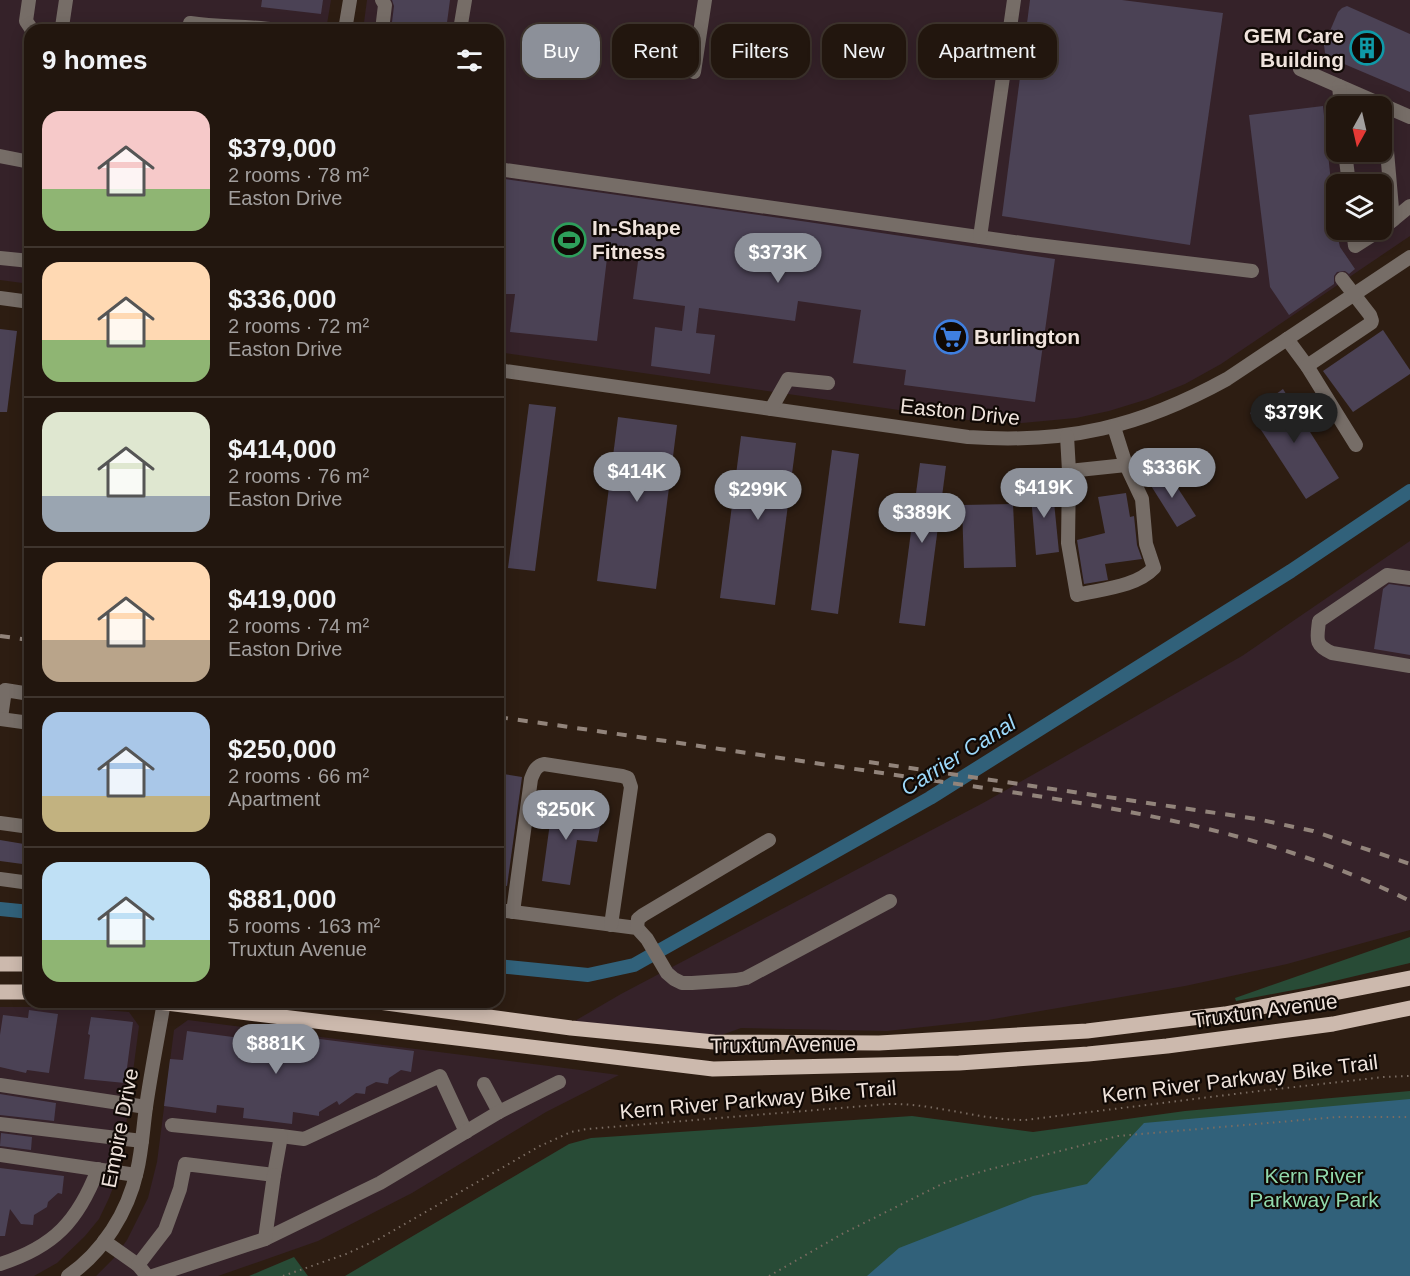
<!DOCTYPE html>
<html lang="en">
<head>
<meta charset="utf-8">
<style>
  :root { --surface:#22160e; --page:#2a1f17; --text:#f1f3f6; --muted:#a29f9e; --line:#3f352e; --accent:#8c9099 }
  body { margin:0; font-family:Helvetica,sans-serif; background:var(--page); color:var(--text); height:100vh; display:flex; flex-direction:column; font-size:22px; white-space:nowrap }
  * { box-sizing:border-box; margin:0 }
  p { font-size:20px; color:var(--muted) }
  .icon { flex:none; width:33px; height:33px; fill:none; stroke:currentColor; stroke-width:2; stroke-linecap:round; stroke-linejoin:round }
  .map { position:relative; flex:1; overflow:hidden }
  .sheet { position:absolute; left:24px; top:24px; width:480px; height:984px; display:flex; flex-direction:column; background:var(--surface); border-radius:18px; box-shadow:0 3px 15px #0003,0 0 0 2px var(--line) }
  .sheet>* { flex:none }
  .top-card { position:absolute; left:522px; top:24px; width:570px; height:54px; display:flex; gap:12px }
  .needle { width:39px; rotate:188deg }
  .controls { position:absolute; left:1326px; top:96px; display:grid; gap:12px }
  .controls a { display:grid; place-items:center; width:66px; height:66px; border-radius:12px; background:var(--surface); box-shadow:0 3px 15px #0003,0 0 0 2px var(--line); font-size:30px }
  .price { position:absolute; translate:-50% -51px; padding:0 14px; border-radius:21px; background:var(--accent); color:#fff; font-size:20px; line-height:39px; filter:drop-shadow(0 2px 3px #0008) }
  .price::after { content:''; position:absolute; left:50%; top:36px; width:18px; height:14px; margin-left:-9px; background:inherit; clip-path:polygon(0 0,100% 0,50% 100%) }
  .price.active { background:#222; color:#fff }
  ul { padding:0; list-style:none }
  li { display:flex; align-items:center; gap:18px; height:150px; padding:0 18px }
  li+li { border-top:2px solid var(--line) }
  li span { display:grid; place-items:center; flex:none; width:168px; height:120px; border-radius:18px; color:#555 }
  li>.icon { margin-inline-start:auto }
  span .icon { width:72px; height:72px; fill:#fffc; stroke-width:1 }
  li b { font-size:26px }
  h2 { display:flex; justify-content:space-between; align-items:center; height:72px; padding:0 18px; font-size:26px }
  .pill { padding:0 21px; border-radius:18px; background:var(--surface); box-shadow:0 3px 15px #0003,0 0 0 2px var(--line); font-size:21px; line-height:54px }
  .pill.active { background:var(--accent); color:#fff }
  .map>svg:first-child { display:block }
  .commercial { fill:#352229; fill-rule:evenodd }
  .green { fill:#284b36 }
  .water { fill:#31617a }
  .lines { fill:none; stroke-linecap:round; stroke-linejoin:round }
  .canal { stroke:#31617a; stroke-width:14 }
  .building { fill:#4b4255 }
  .path { stroke:#7a6c62; stroke-width:2; stroke-dasharray:1.5 4.5; stroke-linecap:butt }
  .minor { stroke:#766d67; stroke-width:14 }
  .major { stroke:#ccb9ad; stroke-width:15 }
  .rail { stroke:#92847b; stroke-width:4; stroke-dasharray:10 10; stroke-linecap:butt }
  .labels { text-anchor:middle; stroke-width:4.5; stroke-linejoin:round; paint-order:stroke }
  .poi-label { font-size:21px; font-weight:bold; fill:#efe3dc; stroke:#100905; text-anchor:start }
  .street-label { font-size:21px; fill:#efe3dc; stroke:#100905 }
  .park-label { font-size:21px; fill:#91d9ac; stroke:#100905 }
  .water-label { font-size:22px; font-style:italic; fill:#9cd8fa; stroke:#100905 }
</style>
</head>
<body>
<div class="map">
<svg width="1410" height="1276" viewBox="0 0 1410 1276">
  <rect width="100%" height="100%" fill="#2d1d12"/>
  <g class="commercial">
    <path d="M0,0H331L326,30H30V284L0,280Z"/>
    <path d="M367,0H1410V236L1221,364L1185,384L1148,399L1109,411L1076,418L1022,423L968,420L498,352V30H363ZM1336,106H1382V152H1336ZM1336,184H1382V230H1336Z"/>
    <path d="M1410,541V930L1287,964L1185,986L988,1020L887,1031L741,1028L719,1036L573,1022L621,994L983,803L1242,656Z"/>
    <path d="M0,1007H64L129,1012L139,1026L122,1156L117,1177L109,1198L99,1219L85,1236L57,1263L34,1276H0Z"/>
    <path d="M188,1020L619,1075L546,1112L412,1193L318,1241L218,1276H96L113,1259L127,1240L148,1198L157,1162L174,1030Z"/>
  </g>
  <g class="green">
    <path d="M1410,937V963L1309,987L1236,1001L1235,998Z"/>
    <path d="M1410,1091V1276H345L569,1144L591,1138L912,1116L1033,1132L1185,1111Z"/>
    <path d="M294,1257L308,1276H249Z"/>
  </g>
  <path class="water" d="M1410,1099V1276H867L899,1248L1033,1196L1087,1184L1144,1123Z"/>
  <g class="lines">
    <g class="canal">
      <path d="M0,909L30,912"/>
      <path d="M498,966L588,975L634,965L930,798L1291,571L1410,491"/>
    </g>
  </g>
  <g class="building">
    <path d="M262,0H323L321,14L261,7Z"/>
    <path d="M392,0H450L446,30H391L394,6Z"/>
    <path d="M1030,0H1122L1223,13L1190,245L1002,216Z"/>
    <path d="M1347,6L1410,34V92L1330,58L1325,53L1324,45L1338,12L1342,8Z"/>
    <path d="M1323,106L1336,230L1340,247L1355,269L1349,274L1345,271L1337,272L1334,276V284L1289,315L1270,287L1249,115Z"/>
    <path d="M498,178L808,222L1055,259L1035,402L904,385L906,370L853,363L861,310L798,301L795,321L699,308L696,333L715,335L710,374L651,366L655,327L682,331L685,306L633,299L639,254L608,250L597,341L510,332L515,294H501L504,284L498,283Z"/>
    <path d="M0,329L17,331L7,412H0Z"/>
    <path d="M1383,330L1410,370V374L1353,412L1323,371Z"/>
    <path d="M1283,389L1339,478L1306,499L1250,413Z"/>
    <path d="M529,404L556,407L535,571L508,568Z"/>
    <path d="M618,417L677,425L656,589L597,581Z"/>
    <path d="M741,436L796,443L775,605L720,598Z"/>
    <path d="M832,450L859,454L838,614L811,610Z"/>
    <path d="M920,463L946,466L925,626L899,623Z"/>
    <path d="M1166,470L1196,516L1177,527L1148,481Z"/>
    <path d="M1052,482L1059,552L1036,555L1030,484Z"/>
    <path d="M1126,493L1130,517L1134,516L1137,545L1142,559L1105,564L1108,580L1084,584L1077,540L1105,533L1098,497Z"/>
    <path d="M1013,504L1016,567L964,568L962,505Z"/>
    <path d="M1389,584L1410,587V655L1374,649L1383,589Z"/>
    <path d="M503,774L522,777L507,886L498,885V810Z"/>
    <path d="M553,801L584,805L582,819L601,822L597,842L577,840L570,885L542,881Z"/>
    <path d="M0,840L30,845V865L0,861Z"/>
    <path d="M29,1010L58,1014L49,1073L27,1070L26,1073L0,1067V1035L3,1015L28,1018Z"/>
    <path d="M91,1017L133,1022L125,1083L84,1079L90,1035L88,1034Z"/>
    <path d="M187,1031L303,1046L304,1037L414,1051L411,1072L401,1070L389,1078L388,1084L376,1082L366,1087L365,1094L356,1093L339,1105L337,1101L319,1112V1116L293,1112L292,1124L243,1118L244,1108L217,1105L216,1113L164,1106L170,1059L183,1060Z"/>
    <path d="M0,1094L56,1103L54,1121L0,1115Z"/>
    <path d="M1,1133L32,1137L31,1150L0,1146Z"/>
    <path d="M0,1168L64,1176L62,1194L58,1193L48,1202L47,1207L34,1215L33,1225L21,1224L10,1209L5,1236H0Z"/>
  </g>
  <g class="lines">
    <g class="path">
      <path d="M283,1276L346,1254L379,1239L540,1146L571,1132L587,1129L888,1104C934,1103 978,1120 1025,1120L1259,1091L1384,1077L1410,1076"/>
      <path d="M769,1276L842,1234L944,1183L987,1170L1118,1136L1337,1117H1410"/>
    </g>
    <g class="minor">
      <path d="M29,0L26,21L32,30"/>
      <path d="M382,0L385,5L382,30"/>
      <path d="M190,23C219,28 248,25 277,30"/>
      <path d="M60,30L62,27L66,0"/>
      <path d="M345,30L350,0"/>
      <path d="M460,30L465,0"/>
      <path d="M1300,69L1410,117"/>
      <path d="M694,72L705,0"/>
      <path d="M1339,86L1341,106"/>
      <path d="M1383,105L1393,220"/>
      <path d="M1345,152L1349,184"/>
      <path d="M0,156L30,162"/>
      <path d="M498,169L1029,244L1252,271"/>
      <path d="M1388,224L1410,206"/>
      <path d="M1353,230L1355,246L1380,230"/>
      <path d="M980,237L1014,0"/>
      <path d="M0,258L30,261"/>
      <path d="M0,298L30,302"/>
      <path d="M1287,339L1307,366L1356,445"/>
      <path d="M1307,366L1371,323L1372,321L1370,315L1342,279"/>
      <path d="M498,370L968,437C1067,444 1140,427 1227,379L1410,257"/>
      <path d="M771,409L788,379L828,383"/>
      <path d="M1067,436L1069,471L1126,465L1114,427"/>
      <path d="M1069,471L1068,543L1077,595C1102,589 1136,587 1154,568L1146,544L1142,499L1126,465"/>
      <path d="M1410,578L1387,575L1319,621C1317,639 1314,645 1332,653L1410,666"/>
      <path d="M1,718L5,690L30,694"/>
      <path d="M0,719L30,723"/>
      <path d="M0,823L30,827"/>
      <path d="M0,879L30,883"/>
      <path d="M498,910L637,928L647,939L667,973L674,979L682,983H692L736,980L746,978L890,901"/>
      <path d="M513,912L531,779C534,771 536,766 544,764L622,776L628,778L631,787L611,925"/>
      <path d="M637,928L638,919L643,915L769,840"/>
      <path d="M484,1084L499,1112"/>
      <path d="M0,1085L146,1107"/>
      <path d="M0,1124L142,1141"/>
      <path d="M281,1136L304,1139L440,1076L466,1132"/>
      <path d="M0,1155L136,1175"/>
      <path d="M265,1239L380,1183L499,1112L559,1082"/>
      <path d="M104,1241L138,1265L147,1276"/>
      <path d="M0,1264C54,1247 78,1221 98,1169"/>
      <path d="M138,1265L165,1230L180,1189L185,1164L274,1175L281,1136L172,1125"/>
      <path d="M68,1276C103,1252 128,1212 137,1171C142,1150 143,1128 146,1107C151,1072 158,1037 164,1002"/>
      <path d="M153,1276L265,1239L274,1175"/>
    </g>
    <g class="major">
      <path d="M0,964H30"/>
      <path d="M0,992H30"/>
      <path d="M158,1002L713,1069L959,1063L1088,1054L1167,1046L1333,1024L1410,1008"/>
      <path d="M379,1002L571,1028L714,1042L879,1043L1087,1031L1225,1014L1410,978"/>
    </g>
    <g class="rail">
      <path d="M0,636L30,640"/>
      <path d="M498,717C642,737 786,759 930,780C1093,804 1261,826 1410,901"/>
      <path d="M869,762L1257,819L1313,831L1410,864"/>
    </g>
  </g>
  <defs>
    <symbol id="building-ring" viewBox="-11 -11 22 22"><circle r="9.5" fill="#100905" stroke="#0f9aa8" stroke-width="1.5"/><path d="M-4-6H4V6H1V3H-1V6H-4ZM-2.5-4.3h1.7v1.8h-1.7ZM.8-4.3h1.7v1.8H.8ZM-2.5-1h1.7V.8h-1.7ZM.8-1h1.7V.8H.8Z" fill="#0f9aa8"/></symbol>
    <symbol id="stadium-ring" viewBox="-11 -11 22 22"><circle r="9.5" fill="#100905" stroke="#2e9e5b" stroke-width="1.5"/><path d="M0-5a6.5 5 0 1 0 0 10a6.5 5 0 1 0 0-10ZM-3.5-1.8h7v3.6h-7Z" fill="#2e9e5b"/></symbol>
    <symbol id="supermarket-ring" viewBox="-11 -11 22 22"><circle r="9.5" fill="#100905" stroke="#3f7fe0" stroke-width="1.5"/><path d="M-6-5.5h2.5l.6 2H6L4.5 2H-2.5L-4.4-4H-6ZM-1.5 3.2a1.3 1.3 0 1 0 .1 0ZM3 3.2a1.3 1.3 0 1 0 .1 0Z" fill="#3f7fe0"/></symbol>
  </defs>
  <g fill-rule="evenodd">
    <use href="#building-ring" x="1348" y="29" width="38" height="38"/>
    <use href="#stadium-ring" x="550" y="221" width="38" height="38"/>
    <use href="#supermarket-ring" x="932" y="318" width="38" height="38"/>
  </g>
  <g class="labels">
    <g class="poi-label">
      <text x="1344" y="43" text-anchor="end">GEM Care<tspan x="1344" dy="24">Building</tspan></text>
      <text x="592" y="235">In-Shape<tspan x="592" dy="24">Fitness</tspan></text>
      <text x="974" y="344">Burlington</text>
    </g>
    <g class="street-label">
      <text transform="translate(960 412) rotate(6)" y="7">Easton Drive</text>
      <text transform="translate(1265 1011) rotate(-8)" y="7">Truxtun Avenue</text>
      <text transform="translate(783 1045) rotate(-1)" y="7">Truxtun Avenue</text>
      <text transform="translate(1240 1079) rotate(-7)" y="7">Kern River Parkway Bike Trail</text>
      <text transform="translate(758 1100) rotate(-5)" y="7">Kern River Parkway Bike Trail</text>
      <text transform="translate(120 1128) rotate(-79)" y="7">Empire Drive</text>
    </g>
    <g class="park-label">
      <text x="1314" y="1183">Kern River<tspan x="1314" dy="24">Parkway Park</tspan></text>
    </g>
    <g class="water-label">
      <text transform="translate(958 755) rotate(-32)" y="8">Carrier Canal</text>
    </g>
  </g>
</svg>
<div class="controls">
<a><svg class="needle" viewBox="-14 -14 28 28"><path d="M0-13l5 13h-10z" fill="#e53935"/><path d="M0 13l5-13h-10z" fill="#a29f9e"/></svg></a>
<a><svg class="icon" aria-label="layers" viewBox="0 0 24 24"><path d="M12 4l9 5-9 5-9-5zM3 14l9 5 9-5"/></svg></a>
</div>
<b class="price" style="left:778px;top:284px">$373K</b>
<b class="price active" style="left:1294px;top:444px">$379K</b>
<b class="price" style="left:1172px;top:499px">$336K</b>
<b class="price" style="left:637px;top:503px">$414K</b>
<b class="price" style="left:1044px;top:519px">$419K</b>
<b class="price" style="left:758px;top:521px">$299K</b>
<b class="price" style="left:922px;top:544px">$389K</b>
<b class="price" style="left:566px;top:841px">$250K</b>
<b class="price" style="left:276px;top:1075px">$881K</b>
<div class="top-card">
<a class="pill active">Buy</a>
<a class="pill">Rent</a>
<a class="pill">Filters</a>
<a class="pill">New</a>
<a class="pill">Apartment</a>
</div>
<section class="sheet">
<h2>9 homes<svg class="icon" aria-label="filters" viewBox="0 0 24 24"><path d="M4 7h16M4 17h16"/><circle cx="9" cy="7" r="2"/><circle cx="15" cy="17" r="2"/></svg></h2>
<ul>
<li><span style="background:linear-gradient(#f6c9c9 65%,#8fb573 0)"><svg class="icon" aria-label="home" viewBox="0 0 24 24"><path d="M3 11l9-7 9 7M6 9v11h12V9"/></svg></span><div><b>$379,000</b><p>2 rooms · 78 m²</p><p>Easton Drive</p></div></li>
<li><span style="background:linear-gradient(#ffd9b3 65%,#8fb573 0)"><svg class="icon" aria-label="home" viewBox="0 0 24 24"><path d="M3 11l9-7 9 7M6 9v11h12V9"/></svg></span><div><b>$336,000</b><p>2 rooms · 72 m²</p><p>Easton Drive</p></div></li>
<li><span style="background:linear-gradient(#dfe7d0 70%,#9aa5b1 0)"><svg class="icon" aria-label="home" viewBox="0 0 24 24"><path d="M3 11l9-7 9 7M6 9v11h12V9"/></svg></span><div><b>$414,000</b><p>2 rooms · 76 m²</p><p>Easton Drive</p></div></li>
<li><span style="background:linear-gradient(#ffd9b3 65%,#b9a48a 0)"><svg class="icon" aria-label="home" viewBox="0 0 24 24"><path d="M3 11l9-7 9 7M6 9v11h12V9"/></svg></span><div><b>$419,000</b><p>2 rooms · 74 m²</p><p>Easton Drive</p></div></li>
<li><span style="background:linear-gradient(#a9c7e8 70%,#c2b280 0)"><svg class="icon" aria-label="home" viewBox="0 0 24 24"><path d="M3 11l9-7 9 7M6 9v11h12V9"/></svg></span><div><b>$250,000</b><p>2 rooms · 66 m²</p><p>Apartment</p></div></li>
<li><span style="background:linear-gradient(#bfe0f5 65%,#8fb573 0)"><svg class="icon" aria-label="home" viewBox="0 0 24 24"><path d="M3 11l9-7 9 7M6 9v11h12V9"/></svg></span><div><b>$881,000</b><p>5 rooms · 163 m²</p><p>Truxtun Avenue</p></div></li>
</ul>
</section>
</div>
</body>
</html>
